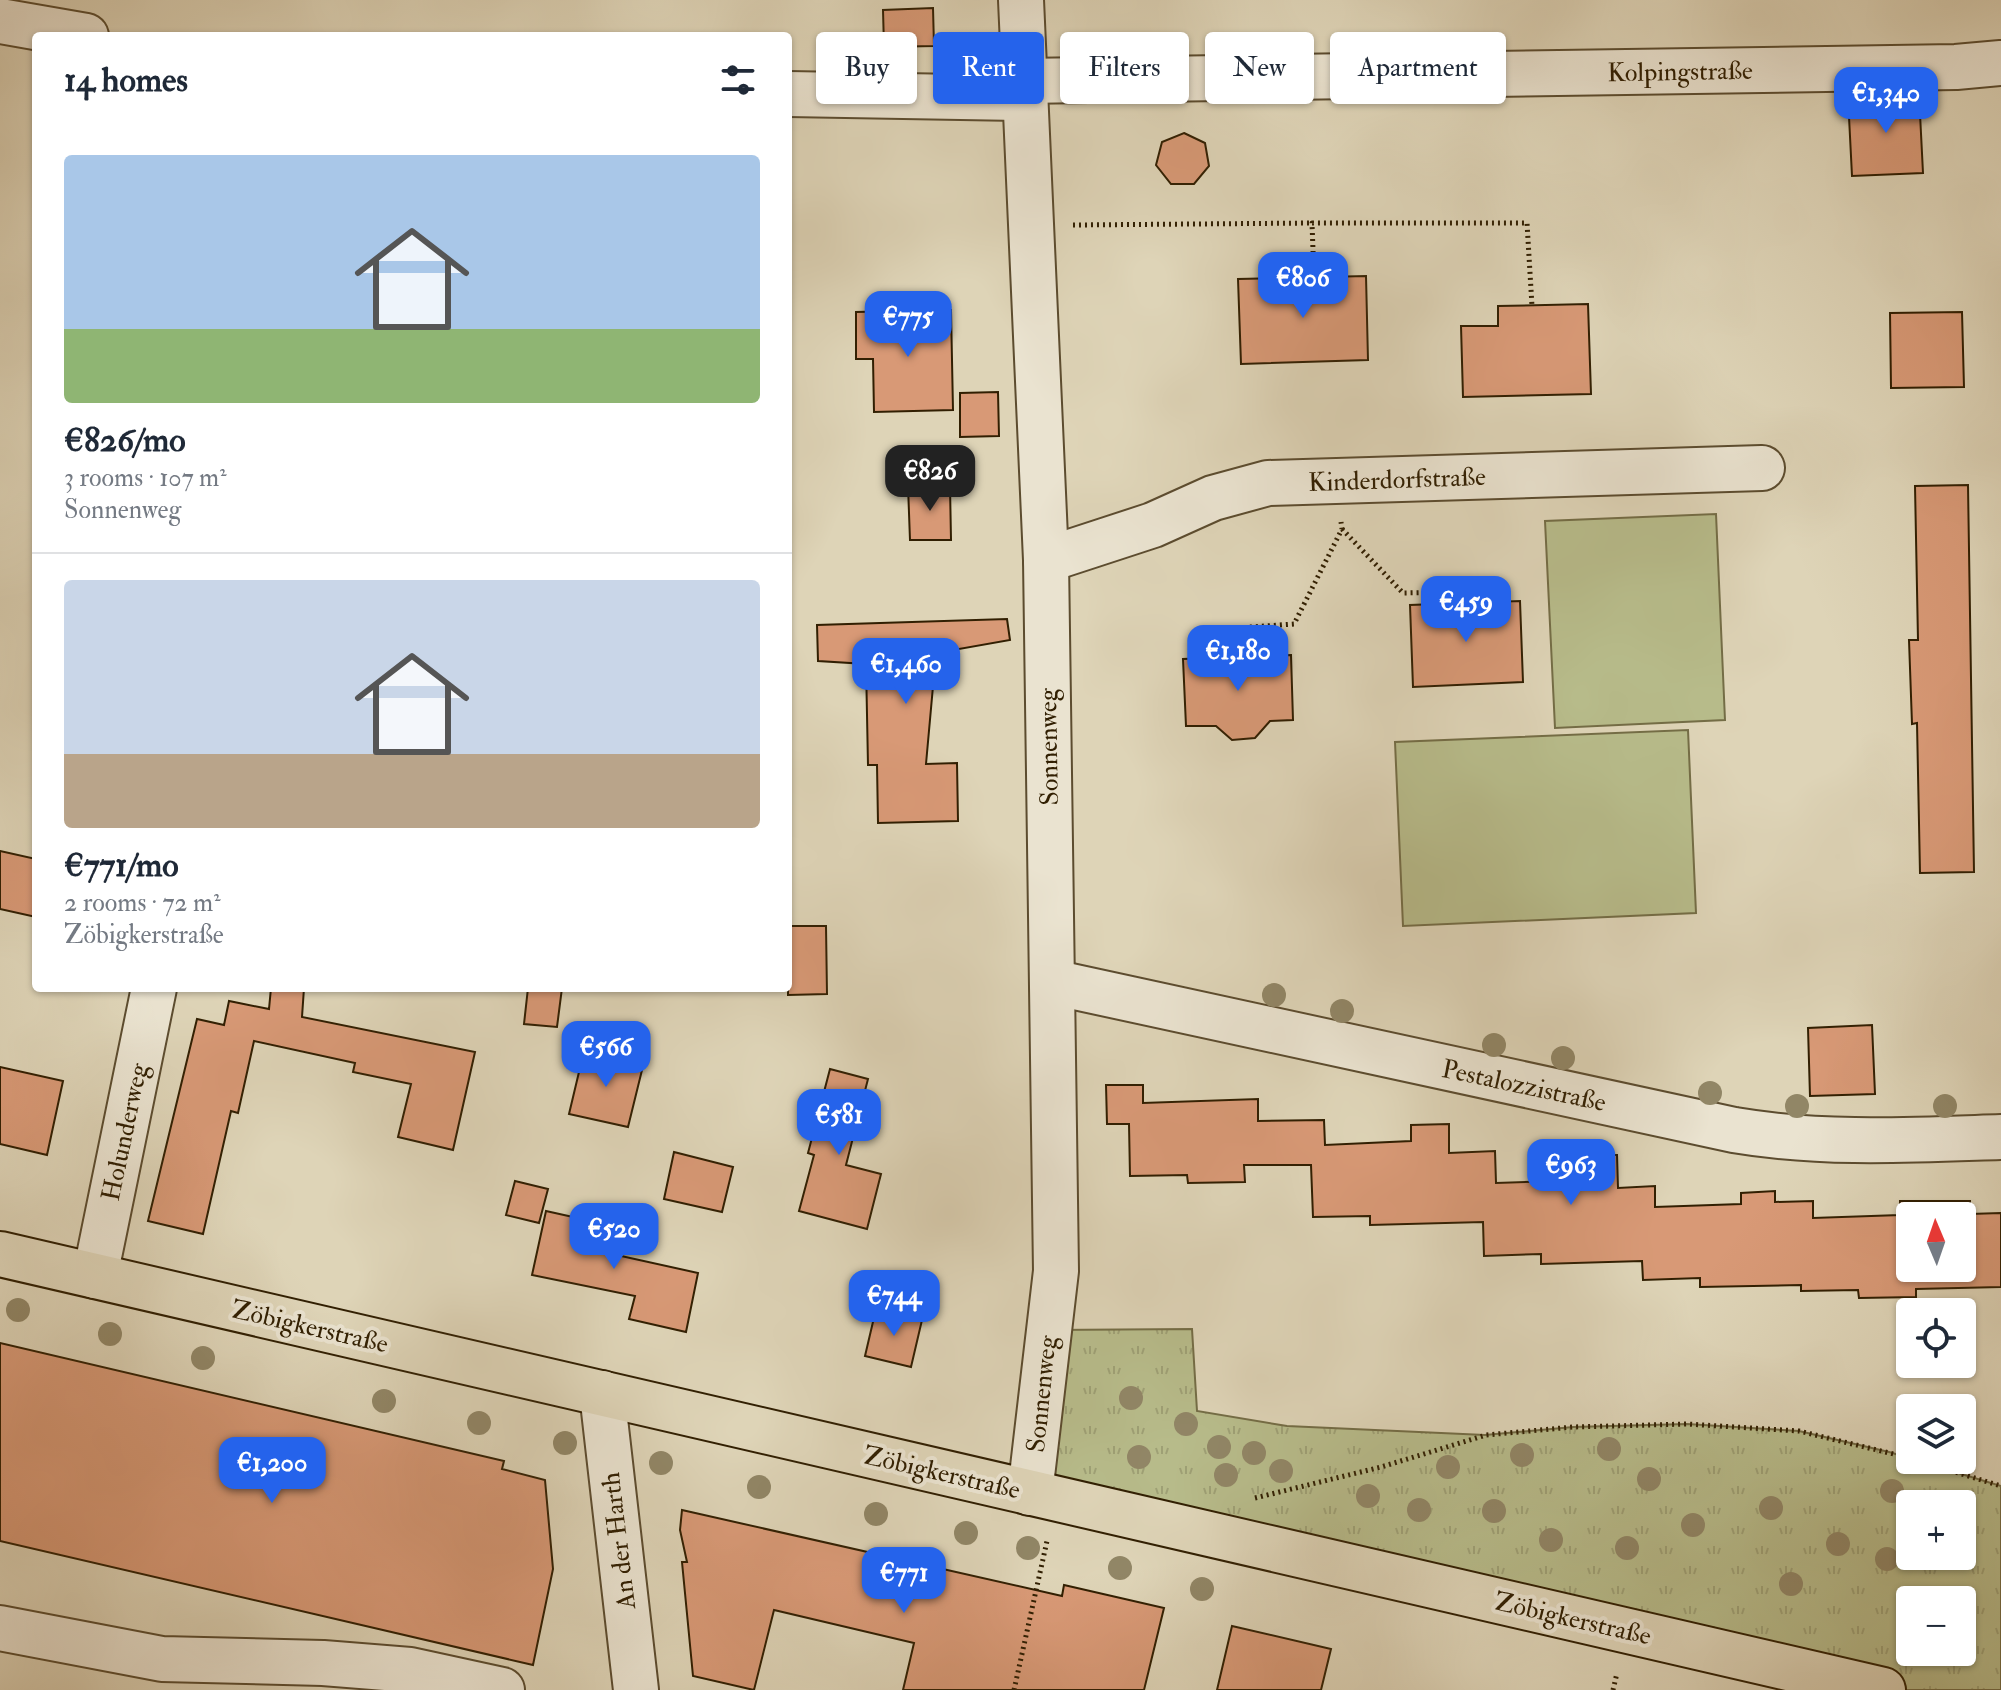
<!DOCTYPE html>
<html lang="en">
<head>
<meta charset="utf-8">
<style>
  :root { --surface:#fff; --page:#f6f6f7; --text:#1f2937; --muted:#747a83; --line:#e0e1e3; --accent:#2563eb }
  body { margin:0; font-family:"IM FELL Double Pica",serif; background:var(--page); color:var(--text); height:100vh; display:flex; flex-direction:column; font-size:30px; white-space:nowrap }
  * { box-sizing:border-box; margin:0 }
  p { font-size:26px; color:var(--muted) }
  .icon { flex:none; width:44px; height:44px; fill:none; stroke:currentColor; stroke-width:2; stroke-linecap:round; stroke-linejoin:round }
  .map { position:relative; flex:1; overflow:hidden }
  .panel { position:absolute; left:32px; top:32px; width:760px; height:960px; display:flex; flex-direction:column; background:var(--surface); border-radius:8px; box-shadow:0 2px 6px #0004 }
  .panel>* { flex:none }
  .banner { position:absolute; left:816px; top:32px; width:760px; height:72px; display:flex; gap:16px }
  .needle { width:52px; rotate:358deg }
  .tools { position:absolute; left:1896px; top:1202px; display:grid; gap:16px }
  .tools a { display:grid; place-items:center; width:80px; height:80px; border-radius:8px; background:var(--surface); box-shadow:0 2px 6px #0004; font-size:40px }
  .price { position:absolute; translate:-50% -68px; padding:0 18px; border-radius:16px; background:var(--accent); color:#fff; font-size:26px; line-height:52px; filter:drop-shadow(0 2px 4px #0008) }
  .price::after { content:''; position:absolute; left:50%; top:48px; width:24px; height:18px; margin-left:-12px; background:inherit; clip-path:polygon(0 0,100% 0,50% 100%) }
  .price.current { background:#222; color:#fff }
  ul { padding:0; list-style:none }
  li { display:grid; align-content:center; gap:16px; height:424px; padding:0 32px }
  li+li { border-top:2px solid var(--line) }
  li span { display:grid; place-items:center; height:248px; border-radius:8px; color:#555 }
  li>.icon { margin-inline-start:auto }
  span .icon { width:144px; height:144px; fill:#fffc; stroke-width:1 }
  li b { font-size:34px }
  h2 { display:flex; justify-content:space-between; align-items:center; height:96px; padding:0 32px; font-size:34px }
  .pill { padding:0 28px; border-radius:8px; background:var(--surface); box-shadow:0 2px 6px #0004; font-size:28px; line-height:72px }
  .pill.current { background:var(--accent); color:#fff }
  .map>svg:first-child { display:block }
  .grass { fill:url(#grass-tufts); stroke:#746d46; stroke-width:2; fill-rule:evenodd }
  .pitch { fill:#b7bb8a; stroke:#746d46; stroke-width:2 }
  .building { fill:#d89976; stroke:#311f02; stroke-width:2; fill-rule:evenodd }
  .lines { fill:none; stroke-linecap:round; stroke-linejoin:round }
  .minor-casing { stroke:#5c4c2f; stroke-width:48 }
  .major-casing { stroke:#311f02; stroke-width:48 }
  .path { stroke:#311f02; stroke-width:5; stroke-dasharray:2 4; stroke-linecap:butt }
  .minor { stroke:#eae3d0; stroke-width:44 }
  .major { stroke:#ded4b7; stroke-width:44 }
  .tree { fill:#918666 }
  .labels { text-anchor:middle; stroke-width:8; stroke-linejoin:round; paint-order:stroke }
  .street-label { font-size:26px; fill:#311f02; stroke:#eae3d0 }
</style>
</head>
<body>
<div class="map">
<svg width="2001" height="1690" viewBox="0 0 2001 1690">
  <defs>
    <pattern id="grass-tufts" width="24" height="20" patternUnits="userSpaceOnUse" patternTransform="scale(2)"><rect width="24" height="20" fill="#b7bb8a"/><path d="M3 7l-1-3M5 7V3M7 7l1-3M15 17l-1-3M17 17v-4M19 17l1-3" fill="none" stroke="#9ea075"/></pattern>
  </defs>
  <rect width="100%" height="100%" fill="#ded4b7"/>
  <filter id="stains"><feTurbulence type="fractalNoise" baseFrequency=".0025" numOctaves="4"/><feColorMatrix values="0 0 0 0 .2 0 0 0 0 .09 0 0 0 0 .02 0 0 0 .5 -.17"/></filter>
  <radialGradient id="worn" r=".72"><stop offset=".6" stop-color="#630" stop-opacity="0"/><stop offset="1" stop-color="#630" stop-opacity=".3"/></radialGradient>
  <path class="grass" d="M1192,1329L1197,1411L1287,1426L1485,1435L1573,1427L1687,1424L1799,1431L1889,1452L2001,1486V1690H1883L1030,1493L1049,1330ZM1910,1504H1962V1556H1910ZM1910,1600H1962V1652H1910Z"/>
  <g class="pitch">
    <path d="M1716,514L1725,720L1555,728L1545,521Z"/>
    <path d="M1688,730L1696,913L1403,926L1395,742Z"/>
  </g>
  <g class="building">
    <path d="M933,8L934,46L884,47L883,10Z"/>
    <path d="M1919,94L1923,173L1852,176L1848,97Z"/>
    <path d="M1184,133L1205,143L1209,166L1194,184H1171L1156,165L1162,142Z"/>
    <path d="M1366,276L1368,360L1241,364L1238,279Z"/>
    <path d="M1588,304L1591,394L1463,397L1461,326H1498V306Z"/>
    <path d="M951,310L953,410L874,412L873,359H856V312Z"/>
    <path d="M1962,312L1964,387L1891,388L1890,313Z"/>
    <path d="M998,392L999,436L960,437V393Z"/>
    <path d="M1968,485L1974,872L1920,873L1917,723L1912,724L1909,640H1918L1915,486Z"/>
    <path d="M908,486H950L951,540H910Z"/>
    <path d="M1520,601L1523,682L1413,687L1410,605Z"/>
    <path d="M1007,619L1010,640L936,653L926,764L957,763L958,821L878,823L877,765H868L866,664L818,661L817,625Z"/>
    <path d="M1291,655L1293,720L1270,721L1255,738L1232,740L1216,726H1186L1183,659Z"/>
    <path d="M0,851L36,859V917L0,909Z"/>
    <path d="M788,926H826L827,994L788,995Z"/>
    <path d="M271,988H304L302,1017L475,1052L453,1150L398,1137L411,1084L353,1072L355,1063L254,1041L238,1113L231,1111L203,1234L148,1221L197,1019L224,1025L229,1001L269,1009Z"/>
    <path d="M528,988H562L557,1027L524,1024Z"/>
    <path d="M1872,1025L1875,1094L1810,1096L1808,1028Z"/>
    <path d="M584,1051L643,1066L628,1127L569,1114Z"/>
    <path d="M0,1067L63,1081L47,1155L0,1144Z"/>
    <path d="M830,1069L868,1079L846,1165L881,1174L867,1229L799,1211L814,1155L808,1153Z"/>
    <path d="M1106,1085H1143V1103L1258,1099V1121L1324,1120L1325,1145L1411,1141V1125L1449,1124V1153L1495,1151L1496,1183L1583,1180L1582,1155H1617L1618,1188L1655,1186V1207L1741,1204V1193L1775,1191V1202L1813,1201V1218L1900,1215V1201H1970V1214L2001,1213V1287L1916,1289V1297L1859,1298L1858,1290L1801,1291V1285L1700,1287V1278L1643,1280L1642,1261L1541,1264V1254L1484,1256L1483,1222L1370,1225V1216L1313,1217L1311,1165H1244L1245,1182L1188,1183L1187,1175L1130,1176L1129,1124H1107ZM1910,1216H1962V1268H1910Z"/>
    <path d="M674,1152L733,1167L722,1212L664,1199Z"/>
    <path d="M515,1181L548,1189L539,1223L506,1215Z"/>
    <path d="M546,1211L609,1225L603,1252L698,1273L686,1332L629,1319L635,1296L532,1275Z"/>
    <path d="M876,1309L922,1320L911,1367L865,1356Z"/>
    <path d="M0,1343L504,1461L502,1469L545,1480L553,1569L533,1665L0,1541Z"/>
    <path d="M682,1510L1062,1596L1064,1585L1164,1608L1144,1690H903L914,1643L774,1610L754,1690L693,1676L682,1562H687L680,1530Z"/>
    <path d="M1232,1626L1331,1649L1321,1690H1217Z"/>
  </g>
  <g class="lines">
    <defs>
      <g id="minor">
        <path d="M1021,0L1046,560L1056,1271L1030,1493"/>
        <path d="M0,21L86,36"/>
        <path d="M1022,81L1956,67L2001,63"/>
        <path d="M788,94L1023,98"/>
        <path d="M1046,560L1153,525L1213,498L1268,483L1762,468"/>
        <path d="M1052,982L1734,1130C1823,1145 1911,1140 2001,1137"/>
        <path d="M95,1276L154,988"/>
        <path d="M602,1393L636,1690"/>
        <path d="M0,1628L162,1659L323,1663L410,1670L502,1690"/>
      </g>
      <path id="major" d="M0,1254L1883,1690"/>
    </defs>
    <use href="#minor" class="minor-casing"/>
    <use href="#major" class="major-casing"/>
    <g class="path">
      <path d="M1073,225L1312,223"/>
      <path d="M1314,277L1312,223H1527L1532,306"/>
      <path d="M1342,529L1403,593L1459,592V603"/>
      <path d="M1238,657L1237,628L1294,624L1342,529L1341,522"/>
      <path d="M1916,1460L2001,1486"/>
      <path d="M1255,1498L1381,1467L1486,1435L1573,1427L1687,1424L1799,1431L1910,1458"/>
      <path d="M1014,1690L1047,1541"/>
      <path d="M1613,1690L1617,1673"/>
    </g>
    <use href="#minor" class="minor"/>
    <use href="#major" class="major"/>
  </g>
  <g class="tree">
    <circle cx="1274" cy="995" r="12"/>
    <circle cx="1342" cy="1011" r="12"/>
    <circle cx="1494" cy="1045" r="12"/>
    <circle cx="1563" cy="1058" r="12"/>
    <circle cx="1710" cy="1093" r="12"/>
    <circle cx="1797" cy="1106" r="12"/>
    <circle cx="1945" cy="1106" r="12"/>
    <circle cx="18" cy="1310" r="12"/>
    <circle cx="110" cy="1334" r="12"/>
    <circle cx="203" cy="1358" r="12"/>
    <circle cx="1131" cy="1398" r="12"/>
    <circle cx="384" cy="1401" r="12"/>
    <circle cx="479" cy="1423" r="12"/>
    <circle cx="1186" cy="1424" r="12"/>
    <circle cx="565" cy="1443" r="12"/>
    <circle cx="1219" cy="1447" r="12"/>
    <circle cx="1609" cy="1449" r="12"/>
    <circle cx="1254" cy="1453" r="12"/>
    <circle cx="1522" cy="1455" r="12"/>
    <circle cx="1139" cy="1457" r="12"/>
    <circle cx="661" cy="1463" r="12"/>
    <circle cx="1448" cy="1467" r="12"/>
    <circle cx="1281" cy="1471" r="12"/>
    <circle cx="1226" cy="1475" r="12"/>
    <circle cx="1649" cy="1479" r="12"/>
    <circle cx="759" cy="1487" r="12"/>
    <circle cx="1892" cy="1491" r="12"/>
    <circle cx="1368" cy="1496" r="12"/>
    <circle cx="1771" cy="1508" r="12"/>
    <circle cx="1419" cy="1510" r="12"/>
    <circle cx="1494" cy="1511" r="12"/>
    <circle cx="876" cy="1514" r="12"/>
    <circle cx="1693" cy="1525" r="12"/>
    <circle cx="966" cy="1533" r="12"/>
    <circle cx="1551" cy="1540" r="12"/>
    <circle cx="1838" cy="1544" r="12"/>
    <circle cx="1028" cy="1548" r="12"/>
    <circle cx="1627" cy="1548" r="12"/>
    <circle cx="1887" cy="1559" r="12"/>
    <circle cx="1120" cy="1568" r="12"/>
    <circle cx="1791" cy="1584" r="12"/>
    <circle cx="1202" cy="1589" r="12"/>
  </g>
  <g class="labels">
    <g class="street-label">
      <text transform="translate(1680 71) rotate(-1)" y="9">Kolpingstraße</text>
      <text transform="translate(1397 479) rotate(-2)" y="9">Kinderdorfstraße</text>
      <text transform="translate(1048 747) rotate(-91)" y="9">Sonnenweg</text>
      <text transform="translate(1524 1085) rotate(12)" y="9">Pestalozzistraße</text>
      <text transform="translate(124 1132) rotate(-78)" y="9">Holunderweg</text>
      <text transform="translate(310 1326) rotate(13)" y="9">Zöbigkerstraße</text>
      <text transform="translate(1041 1394) rotate(-84)" y="9">Sonnenweg</text>
      <text transform="translate(942 1472) rotate(13)" y="9">Zöbigkerstraße</text>
      <text transform="translate(618 1541) rotate(-97)" y="9">An der Harth</text>
      <text transform="translate(1573 1618) rotate(13)" y="9">Zöbigkerstraße</text>
    </g>
  </g>
  <rect width="100%" height="100%" filter="url(#stains)"/>
  <rect width="100%" height="100%" fill="url(#worn)"/>
</svg>
<div class="tools">
<a><svg class="needle" viewBox="-14 -14 28 28"><path d="M0-13l5 13h-10z" fill="#e53935"/><path d="M0 13l5-13h-10z" fill="#747a83"/></svg></a>
<a><svg class="icon" aria-label="locate" viewBox="0 0 24 24"><circle cx="12" cy="12" r="6"/><path d="M12 2v4M12 18v4M2 12h4M18 12h4"/></svg></a>
<a><svg class="icon" aria-label="layers" viewBox="0 0 24 24"><path d="M12 4l9 5-9 5-9-5zM3 14l9 5 9-5"/></svg></a>
<a>+</a>
<a>−</a>
</div>
<b class="price" style="left:1886px;top:135px">€1,340</b>
<b class="price" style="left:1303px;top:320px">€806</b>
<b class="price" style="left:908px;top:359px">€775</b>
<b class="price current" style="left:930px;top:513px">€826</b>
<b class="price" style="left:1466px;top:644px">€459</b>
<b class="price" style="left:1238px;top:693px">€1,180</b>
<b class="price" style="left:906px;top:706px">€1,460</b>
<b class="price" style="left:606px;top:1089px">€566</b>
<b class="price" style="left:839px;top:1157px">€581</b>
<b class="price" style="left:1571px;top:1207px">€963</b>
<b class="price" style="left:614px;top:1271px">€520</b>
<b class="price" style="left:894px;top:1338px">€744</b>
<b class="price" style="left:272px;top:1505px">€1,200</b>
<b class="price" style="left:904px;top:1615px">€771</b>
<div class="banner">
<a class="pill">Buy</a>
<a class="pill current">Rent</a>
<a class="pill">Filters</a>
<a class="pill">New</a>
<a class="pill">Apartment</a>
</div>
<section class="panel">
<h2>14 homes<svg class="icon" aria-label="filters" viewBox="0 0 24 24"><path d="M4 7h16M4 17h16"/><circle cx="9" cy="7" r="2"/><circle cx="15" cy="17" r="2"/></svg></h2>
<ul>
<li><span style="background:linear-gradient(#a9c7e8 70%,#8fb573 0)"><svg class="icon" aria-label="home" viewBox="0 0 24 24"><path d="M3 11l9-7 9 7M6 9v11h12V9"/></svg></span><div><b>€826/mo</b><p>3 rooms · 107 m²</p><p>Sonnenweg</p></div></li>
<li><span style="background:linear-gradient(#c9d6e8 70%,#b9a48a 0)"><svg class="icon" aria-label="home" viewBox="0 0 24 24"><path d="M3 11l9-7 9 7M6 9v11h12V9"/></svg></span><div><b>€771/mo</b><p>2 rooms · 72 m²</p><p>Zöbigkerstraße</p></div></li>
</ul>
</section>
</div>
</body>
</html>
